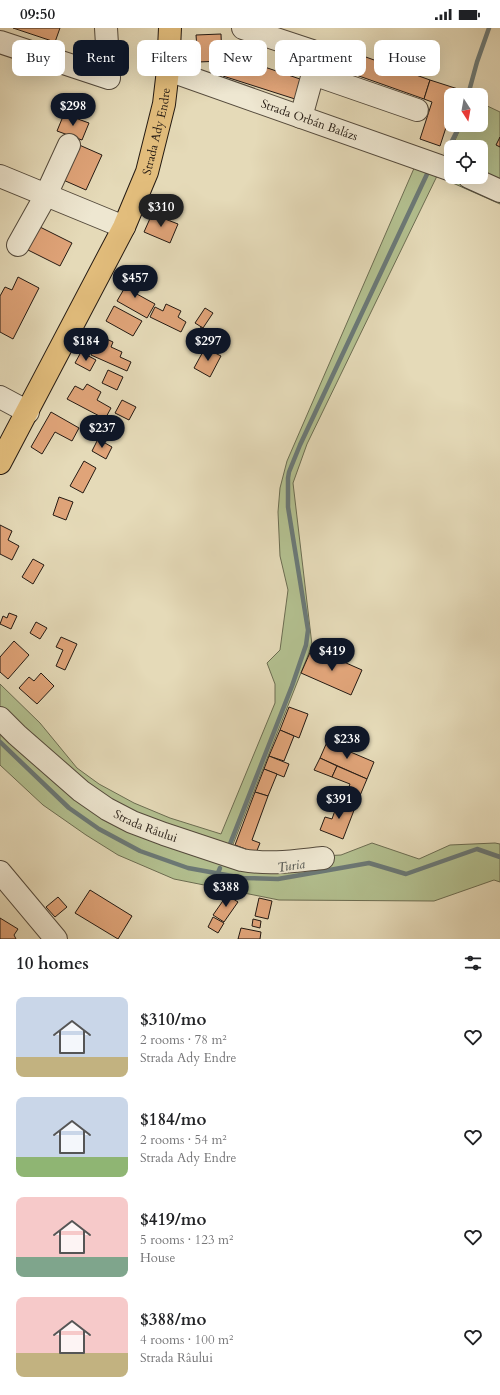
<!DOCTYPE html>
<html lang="en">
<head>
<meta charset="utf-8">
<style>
  :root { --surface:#fff; --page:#f2f2f2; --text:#202124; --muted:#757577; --accent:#111827 }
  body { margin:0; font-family:Cardo,serif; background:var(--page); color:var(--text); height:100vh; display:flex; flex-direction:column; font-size:15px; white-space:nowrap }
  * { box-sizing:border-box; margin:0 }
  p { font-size:13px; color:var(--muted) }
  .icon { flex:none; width:22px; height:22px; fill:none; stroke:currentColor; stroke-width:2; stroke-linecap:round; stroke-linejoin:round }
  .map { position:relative; height:911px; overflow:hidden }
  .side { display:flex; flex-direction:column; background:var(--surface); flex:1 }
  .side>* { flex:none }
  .banner { position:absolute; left:12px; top:12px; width:476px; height:36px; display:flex; gap:8px }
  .needle { width:26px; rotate:169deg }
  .tools { position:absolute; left:444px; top:60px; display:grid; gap:8px }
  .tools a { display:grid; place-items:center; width:44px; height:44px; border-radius:8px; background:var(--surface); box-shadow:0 4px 16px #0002; font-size:20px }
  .price { position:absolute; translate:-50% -34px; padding:0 9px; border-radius:14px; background:var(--accent); color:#fff; font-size:13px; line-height:26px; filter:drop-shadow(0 1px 2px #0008) }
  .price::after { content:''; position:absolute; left:50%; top:24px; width:12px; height:9px; margin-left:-6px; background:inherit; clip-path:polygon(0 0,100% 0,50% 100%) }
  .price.selected { background:#222; color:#fff }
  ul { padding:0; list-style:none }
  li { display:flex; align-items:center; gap:12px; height:100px; padding:0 16px }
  li span { display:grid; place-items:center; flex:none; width:112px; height:80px; border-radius:8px; color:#555 }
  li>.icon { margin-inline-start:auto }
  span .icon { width:48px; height:48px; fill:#fffc; stroke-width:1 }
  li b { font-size:17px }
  h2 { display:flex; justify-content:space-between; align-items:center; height:48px; padding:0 16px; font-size:17px }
  .chip { padding:0 14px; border-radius:8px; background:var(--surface); box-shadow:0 4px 16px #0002; font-size:14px; line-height:36px }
  .chip.selected { background:var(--accent); color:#fff }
  .status { display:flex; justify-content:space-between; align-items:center; height:28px; padding:0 20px; background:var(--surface); direction:ltr }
  .status svg { height:11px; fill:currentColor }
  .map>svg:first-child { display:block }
  .green { fill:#b3c090; stroke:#6c6d52 }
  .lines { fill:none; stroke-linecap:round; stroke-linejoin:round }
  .stream { stroke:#6b7977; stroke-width:4.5 }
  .building { fill:#e0a479; stroke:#241a13 }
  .minor-casing { stroke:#544a3c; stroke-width:24 }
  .major-casing { stroke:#241a13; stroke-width:24 }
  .minor { stroke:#eee7d1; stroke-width:22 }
  .major { stroke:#e2bd7c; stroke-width:22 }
  .labels { text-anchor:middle; stroke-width:4; stroke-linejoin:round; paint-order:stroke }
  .street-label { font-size:12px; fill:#241a13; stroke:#eee7d1 }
  .water-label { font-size:13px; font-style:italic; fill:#4d514d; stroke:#eee7d1 }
</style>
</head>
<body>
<div class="status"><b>09:50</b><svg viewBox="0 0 49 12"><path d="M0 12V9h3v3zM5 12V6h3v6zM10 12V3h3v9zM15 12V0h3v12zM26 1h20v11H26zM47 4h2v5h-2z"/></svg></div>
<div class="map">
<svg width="500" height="911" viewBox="0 0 500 911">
  <rect width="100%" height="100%" fill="#e5dab8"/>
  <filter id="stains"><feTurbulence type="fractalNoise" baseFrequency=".005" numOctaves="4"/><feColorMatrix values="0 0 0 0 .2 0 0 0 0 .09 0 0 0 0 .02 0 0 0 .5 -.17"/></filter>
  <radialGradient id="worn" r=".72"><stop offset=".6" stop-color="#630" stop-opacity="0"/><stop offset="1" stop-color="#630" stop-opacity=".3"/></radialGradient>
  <path class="green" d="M481,75L500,84V176L437,148L307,416L293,455L312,617L232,819L263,828L303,829L341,827L372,815L419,831L450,817L495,815L500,816V854L494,852L434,873L279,872L174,851L118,827L86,807L43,777L0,737V656L40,695L77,740L99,756L134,775L170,790L221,806L275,675V656L267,635L280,622L288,562L280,528L278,484L280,460L287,433L415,138L437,148L451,121V149H481V119H452L462,97H481Z"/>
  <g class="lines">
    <g class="stream">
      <path d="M468,67L477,34L489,0"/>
      <path d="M446,125L460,97"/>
      <path d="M0,714L69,780L99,801L140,823L188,840L243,850L278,851L369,835L406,846L477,821L500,829"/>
      <path d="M230,816L292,658L306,617L308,602L288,479V450L289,444L300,417L428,144"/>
      <path d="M217,847L220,840"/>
    </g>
  </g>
  <g class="building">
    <path d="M13,0H60L55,14Z"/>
    <path d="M221,6L222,33L198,34L196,7Z"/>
    <path d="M349,23L430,52L424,71L342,42Z"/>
    <path d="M229,27L300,51L295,71L223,48Z"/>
    <path d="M430,52L458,61L456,67H451V84L440,118L420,111L432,74L424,71Z"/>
    <path d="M64,86L89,95L82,112L57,103Z"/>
    <path d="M500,109V119L496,117Z"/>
    <path d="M77,116L102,127L86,162L61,151Z"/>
    <path d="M159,167L178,174L171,192L152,186Z"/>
    <path d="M152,186L178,196L170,215L144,204Z"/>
    <path d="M38,198L72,215L60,238L26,221Z"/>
    <path d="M18,249L39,260L13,311L0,304V268L5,259L12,262Z"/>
    <path d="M131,249L140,255L135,265L155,276L147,290L117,273Z"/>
    <path d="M166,276L181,283L178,289L186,294L181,304L150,289L155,279L163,283Z"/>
    <path d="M114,278L142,293L133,308L106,293Z"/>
    <path d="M205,280L213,285L203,300L195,295Z"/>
    <path d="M201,299L214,306L205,320L193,314Z"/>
    <path d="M100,308L113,314L111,319L122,324L120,329L131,334L127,343L91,327Z"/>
    <path d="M205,320L221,328L210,349L194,340Z"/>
    <path d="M81,324L96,332L90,343L75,335Z"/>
    <path d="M108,342L123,349L117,362L102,355Z"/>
    <path d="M87,356L101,364L97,372L111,380L105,391L67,371L75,358L83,362Z"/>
    <path d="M122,372L136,379L129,392L115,385Z"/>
    <path d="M51,384L79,400L72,413L55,404L42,426L31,419Z"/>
    <path d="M98,411L112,419L106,431L92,423Z"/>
    <path d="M84,433L96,440L83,465L70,458Z"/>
    <path d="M59,469L73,474L66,492L53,487Z"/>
    <path d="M0,497L12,503L8,512L19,518L12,532L0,526Z"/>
    <path d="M33,531L44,537L33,556L22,549Z"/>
    <path d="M9,585L17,588L11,601L0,596L3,588L7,590Z"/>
    <path d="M36,594L47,600L40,611L30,605Z"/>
    <path d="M61,609L77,616L65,642L56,638L63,622L56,619Z"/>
    <path d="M14,613L29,627L8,651L0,644V629Z"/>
    <path d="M312,620L362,642L351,667L301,645Z"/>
    <path d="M41,645L54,658L37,676L19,660L29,649L34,653Z"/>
    <path d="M289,679L308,686L299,710L280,702Z"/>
    <path d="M280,702L294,708L284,733L269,728Z"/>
    <path d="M327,714L374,734L367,751L320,730Z"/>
    <path d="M269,728L289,736L284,749L264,741Z"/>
    <path d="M320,730L337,738L332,749L314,742Z"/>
    <path d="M337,738L367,751L356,777L344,772L350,756L332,749Z"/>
    <path d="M264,741L277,746L268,768L255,764Z"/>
    <path d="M255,764L268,768L252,812L260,815L256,825L235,817Z"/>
    <path d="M341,772L356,777L343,811L320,802L325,789L332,791L338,774L341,775Z"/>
    <path d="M90,862L132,888L118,911L75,885Z"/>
    <path d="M227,867L238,874L224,894L213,887Z"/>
    <path d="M58,869L67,879L55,889L46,879Z"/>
    <path d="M259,870L272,873L268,891L255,888Z"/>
    <path d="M213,889L224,895L218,905L208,899Z"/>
    <path d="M0,890L18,901L14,907L16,911H0Z"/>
    <path d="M253,891L261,893L260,900L252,898Z"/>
    <path d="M241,900L261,904L260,911H238Z"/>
  </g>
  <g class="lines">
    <defs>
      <g id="minor">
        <path d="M243,0L312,23L316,29V35L301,89"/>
        <path d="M0,14L109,50L106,0"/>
        <path id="s1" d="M168,42L451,142"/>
        <path d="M313,46L417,82"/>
        <path d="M0,148L124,199"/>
        <path d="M469,149L500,163"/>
        <path d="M18,217L46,167L69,117"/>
        <path d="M0,369L28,384"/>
        <path id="s2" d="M0,690L17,707L81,763L107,781L132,794L164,806L242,832C272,837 294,833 323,830"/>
        <path d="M0,844L56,911"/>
      </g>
      <g id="major">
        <path id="s3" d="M0,435L124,199L147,144L164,76L168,42L170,0"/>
      </g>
    </defs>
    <use href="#minor" class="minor-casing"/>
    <use href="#major" class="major-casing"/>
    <use href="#minor" class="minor"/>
    <use href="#major" class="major"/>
  </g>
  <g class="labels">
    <g class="street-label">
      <text dy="4" stroke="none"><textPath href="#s1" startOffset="150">Strada Orbán Balázs</textPath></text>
      <text dy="4" stroke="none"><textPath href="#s3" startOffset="368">Strada Ady Endre</textPath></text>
      <text dy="4" stroke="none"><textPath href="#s2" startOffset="183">Strada Râului</textPath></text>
    </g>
    <g class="water-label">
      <text transform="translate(291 837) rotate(-8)" y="5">Turia</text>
    </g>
  </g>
  <rect width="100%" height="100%" filter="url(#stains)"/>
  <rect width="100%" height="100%" fill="url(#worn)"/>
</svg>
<div class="tools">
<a><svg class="needle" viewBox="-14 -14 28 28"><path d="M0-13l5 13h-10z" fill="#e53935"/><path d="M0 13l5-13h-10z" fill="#757577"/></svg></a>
<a><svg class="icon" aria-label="locate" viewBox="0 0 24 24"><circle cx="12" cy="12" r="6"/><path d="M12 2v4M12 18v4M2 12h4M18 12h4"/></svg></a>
</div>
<b class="price" style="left:73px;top:99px">$298</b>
<b class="price selected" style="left:161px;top:200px">$310</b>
<b class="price" style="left:135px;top:271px">$457</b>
<b class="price" style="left:86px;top:334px">$184</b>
<b class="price" style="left:208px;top:334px">$297</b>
<b class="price" style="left:102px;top:421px">$237</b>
<b class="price" style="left:332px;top:644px">$419</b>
<b class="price" style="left:347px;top:732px">$238</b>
<b class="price" style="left:339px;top:792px">$391</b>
<b class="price" style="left:226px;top:880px">$388</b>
<div class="banner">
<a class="chip">Buy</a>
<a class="chip selected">Rent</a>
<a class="chip">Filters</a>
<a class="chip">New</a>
<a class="chip">Apartment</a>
<a class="chip">House</a>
</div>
</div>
<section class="side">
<h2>10 homes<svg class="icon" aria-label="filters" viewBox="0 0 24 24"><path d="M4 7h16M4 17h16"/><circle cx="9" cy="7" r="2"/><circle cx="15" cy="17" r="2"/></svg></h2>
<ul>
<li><span style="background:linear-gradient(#c9d6e8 75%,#c2b280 0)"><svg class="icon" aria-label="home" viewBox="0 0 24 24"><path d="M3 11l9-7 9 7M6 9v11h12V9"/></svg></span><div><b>$310/mo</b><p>2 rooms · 78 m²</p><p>Strada Ady Endre</p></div><svg class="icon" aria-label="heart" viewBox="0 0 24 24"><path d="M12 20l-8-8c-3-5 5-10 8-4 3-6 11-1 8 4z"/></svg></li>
<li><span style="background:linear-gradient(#c9d6e8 75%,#8fb573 0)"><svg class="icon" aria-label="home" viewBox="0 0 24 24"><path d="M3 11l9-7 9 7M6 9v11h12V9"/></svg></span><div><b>$184/mo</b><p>2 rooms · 54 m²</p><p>Strada Ady Endre</p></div><svg class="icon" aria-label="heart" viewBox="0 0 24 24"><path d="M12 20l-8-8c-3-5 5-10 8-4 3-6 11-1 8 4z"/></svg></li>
<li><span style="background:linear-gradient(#f6c9c9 75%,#7fa58c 0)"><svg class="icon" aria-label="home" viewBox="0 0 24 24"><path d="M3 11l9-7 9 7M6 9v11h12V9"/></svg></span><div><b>$419/mo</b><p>5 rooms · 123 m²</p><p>House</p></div><svg class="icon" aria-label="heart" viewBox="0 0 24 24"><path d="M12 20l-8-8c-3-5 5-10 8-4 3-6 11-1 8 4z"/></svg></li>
<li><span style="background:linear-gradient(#f6c9c9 70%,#c2b280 0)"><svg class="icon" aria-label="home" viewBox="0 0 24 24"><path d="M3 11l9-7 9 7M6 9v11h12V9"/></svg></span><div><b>$388/mo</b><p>4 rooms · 100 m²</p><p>Strada Râului</p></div><svg class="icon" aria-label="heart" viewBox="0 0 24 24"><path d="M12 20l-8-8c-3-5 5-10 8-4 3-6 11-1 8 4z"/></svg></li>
</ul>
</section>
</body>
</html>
